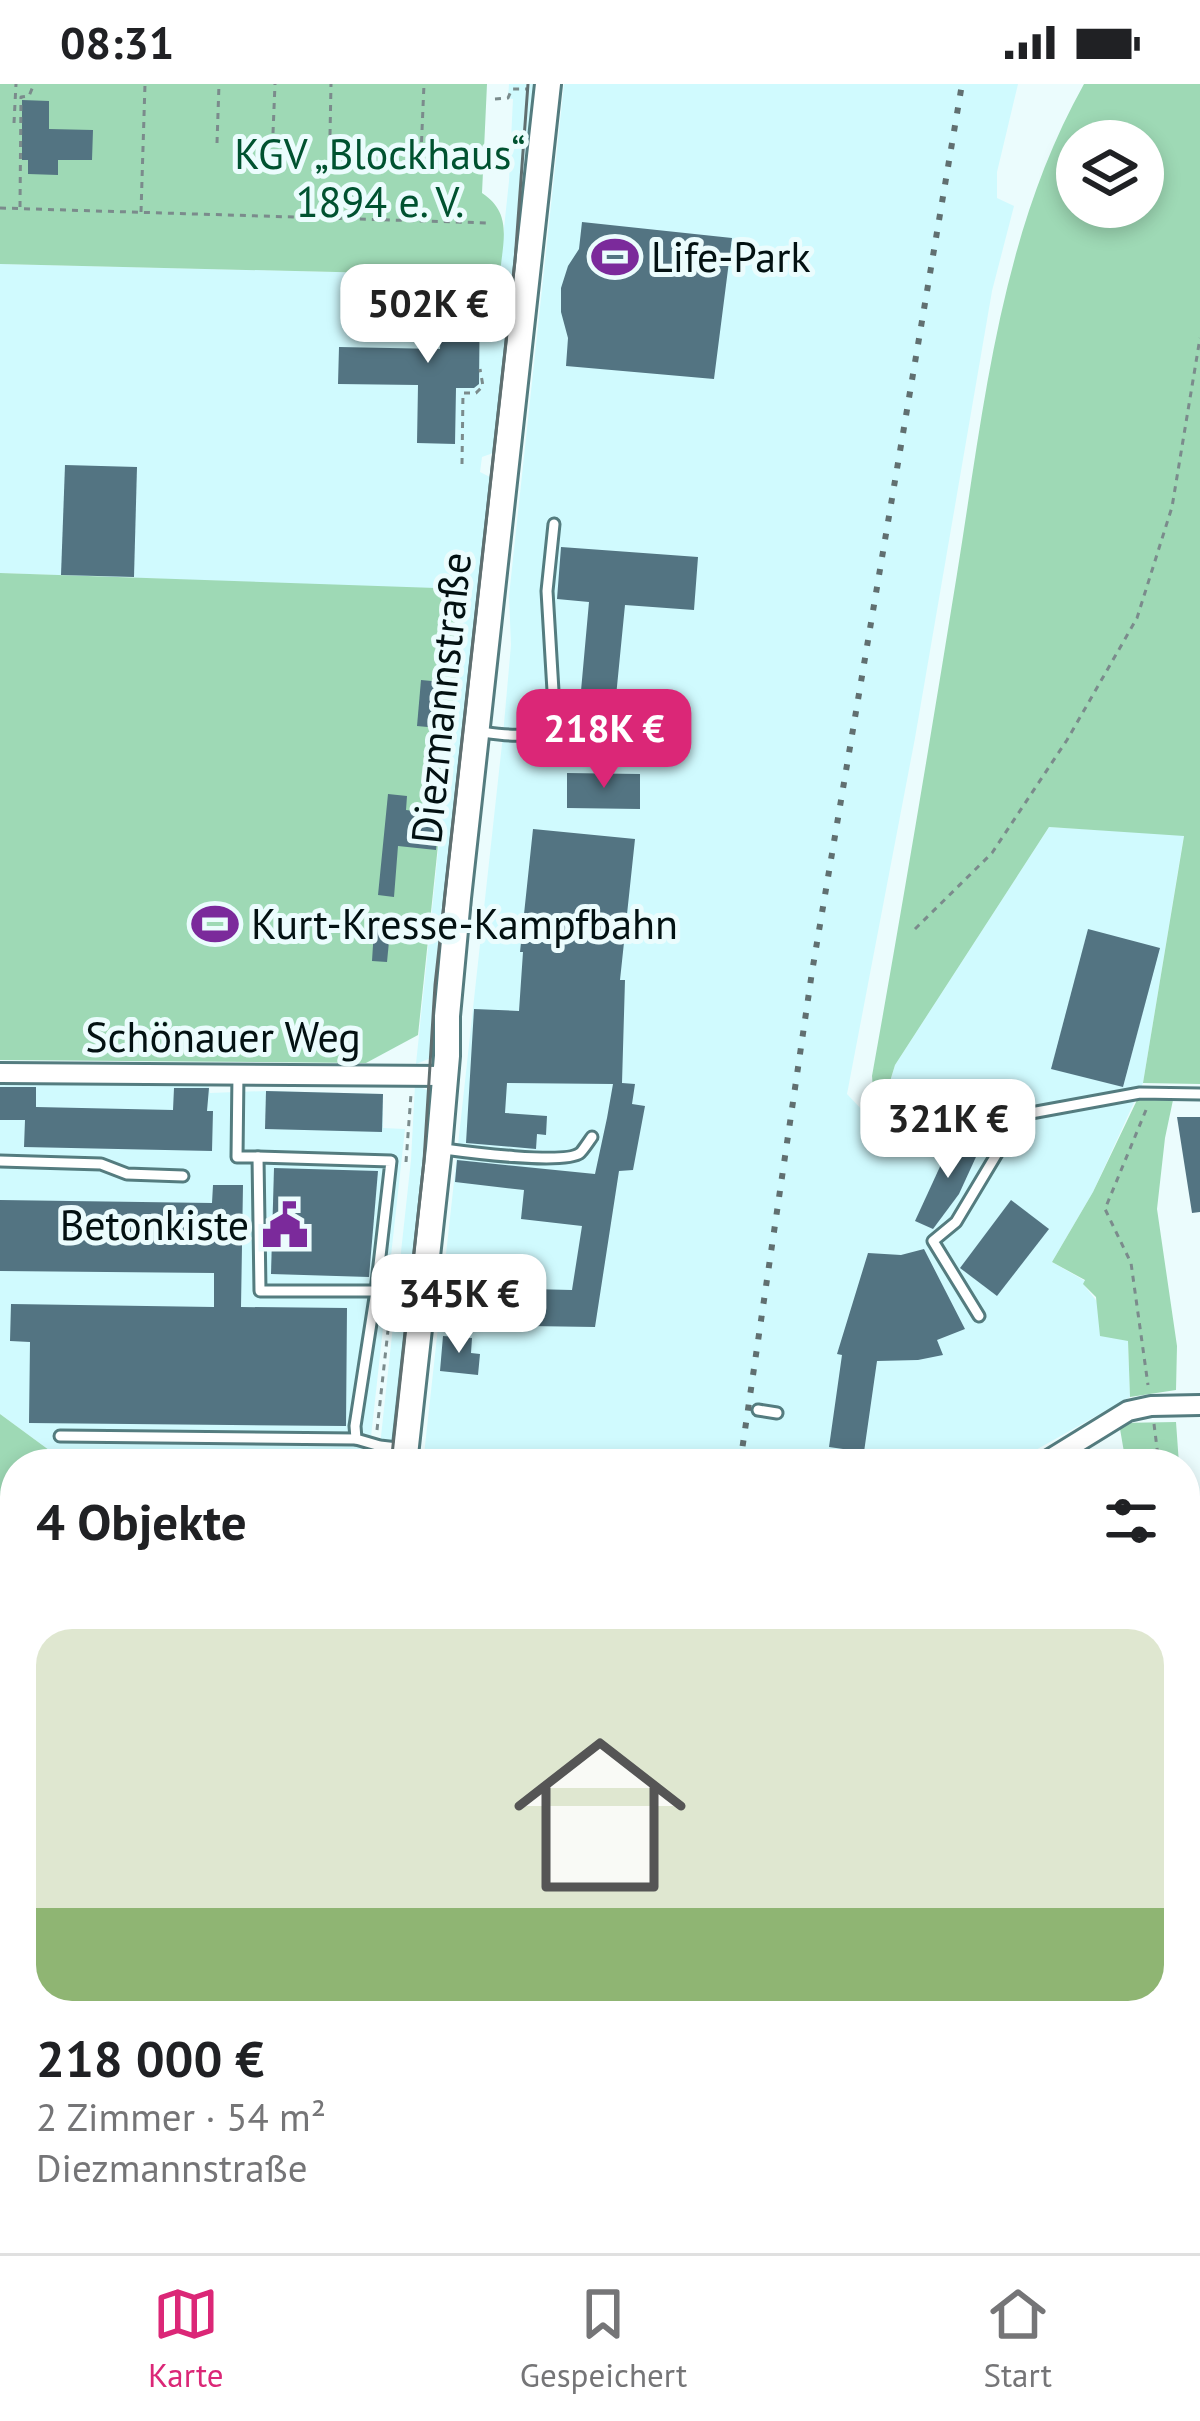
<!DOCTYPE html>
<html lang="de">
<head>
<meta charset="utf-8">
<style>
  :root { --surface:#fff; --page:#f6f6f6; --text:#202124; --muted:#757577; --line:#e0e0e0; --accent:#db2777 }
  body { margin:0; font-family:"PT Sans",sans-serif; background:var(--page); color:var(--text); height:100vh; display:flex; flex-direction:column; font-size:45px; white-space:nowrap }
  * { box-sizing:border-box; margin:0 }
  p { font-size:39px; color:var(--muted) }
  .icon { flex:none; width:66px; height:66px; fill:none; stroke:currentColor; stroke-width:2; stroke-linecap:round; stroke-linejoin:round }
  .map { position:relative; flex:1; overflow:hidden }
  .details { position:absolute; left:0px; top:1365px; width:1200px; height:804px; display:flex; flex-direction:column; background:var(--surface); border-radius:48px 48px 0 0; box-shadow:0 6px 18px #0003 }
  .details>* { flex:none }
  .fabs { position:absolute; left:1056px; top:36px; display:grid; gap:24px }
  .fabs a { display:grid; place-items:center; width:108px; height:108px; border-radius:50%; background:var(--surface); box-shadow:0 6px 18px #0003; font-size:60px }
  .price { position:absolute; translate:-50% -102px; padding:0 27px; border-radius:24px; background:#fff; color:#222; font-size:39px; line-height:78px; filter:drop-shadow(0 3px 6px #0008) }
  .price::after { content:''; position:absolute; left:50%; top:72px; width:36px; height:27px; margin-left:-18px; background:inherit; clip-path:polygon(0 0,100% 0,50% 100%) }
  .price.on { background:var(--accent); color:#fff }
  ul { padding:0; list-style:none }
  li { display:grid; align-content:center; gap:24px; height:636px; padding:0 36px }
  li+li { border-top:3px solid var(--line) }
  li span { display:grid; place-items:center; height:372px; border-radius:36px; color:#555 }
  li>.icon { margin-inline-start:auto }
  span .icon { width:216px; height:216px; fill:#fffc; stroke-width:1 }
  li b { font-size:51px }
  h2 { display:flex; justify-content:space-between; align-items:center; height:144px; padding:0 36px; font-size:51px }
  .status { display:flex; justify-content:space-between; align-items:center; height:84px; padding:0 60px; background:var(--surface); direction:ltr }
  .status svg { height:33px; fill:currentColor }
  .tab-bar { display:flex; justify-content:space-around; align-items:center; height:168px; border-top:3px solid var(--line); background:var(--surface); font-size:33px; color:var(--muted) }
  .tab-bar a { display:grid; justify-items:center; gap:6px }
  .tab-bar .on { color:var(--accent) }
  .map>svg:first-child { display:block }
  .built { fill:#d0fafe }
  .green { fill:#9ed9b5; fill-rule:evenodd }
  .building { fill:#537482 }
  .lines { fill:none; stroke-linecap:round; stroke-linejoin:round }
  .service-casing { stroke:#547c7f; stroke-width:15 }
  .minor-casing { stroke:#547c7f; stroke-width:24 }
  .tertiary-casing { stroke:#547c7f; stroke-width:30 }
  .path { stroke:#7b8b8c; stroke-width:3; stroke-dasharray:6 6; stroke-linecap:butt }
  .service { stroke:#fff; stroke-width:9 }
  .minor { stroke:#fff; stroke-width:18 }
  .tertiary { stroke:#fff; stroke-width:24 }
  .tram { stroke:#606f70; stroke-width:3 }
  .rail { stroke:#606f70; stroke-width:6; stroke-dasharray:6 12; stroke-linecap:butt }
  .labels { text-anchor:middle; stroke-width:10; stroke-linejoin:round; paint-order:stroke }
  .park-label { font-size:42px; fill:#005230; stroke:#ebfcfd }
  .poi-label { font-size:42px; fill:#031112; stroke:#ebfcfd; text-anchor:start }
  .street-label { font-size:42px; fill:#031112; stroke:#ebfcfd }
</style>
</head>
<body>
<div class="status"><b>08:31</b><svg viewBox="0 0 49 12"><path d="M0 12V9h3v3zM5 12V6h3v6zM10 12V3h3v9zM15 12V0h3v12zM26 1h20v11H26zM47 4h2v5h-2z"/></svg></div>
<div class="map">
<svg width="1200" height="2169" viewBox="0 0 1200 2169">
  <rect width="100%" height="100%" fill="#ebfcfd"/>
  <g class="built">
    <path d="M509,0H539L538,15H532L527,88L496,368L482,373L480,388L494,395L436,972L416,980L465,506L0,489V180L499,192L509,97L513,15L508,14Z"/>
    <path d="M564,0H1018L997,88V114L1014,122L992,207L915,654L847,1010L865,1029L880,1032L895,981L1049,743L1184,751L1143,999L1093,1108L1052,1178L1085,1197L1084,1201L1128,1257L1130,1313L1025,1372L987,1374L968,1380H423L503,651L511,561L509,512Z"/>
    <path d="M175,1000L209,1002L210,1009L266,1007L383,1010V1044L405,1045L368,1380H68L0,1330V1001Z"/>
    <path d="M415,1001L434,1009L396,1380H378L411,1076Z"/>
    <path d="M476,2154H704L705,2169H476Z"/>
  </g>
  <g class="green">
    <path d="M0,0H487L482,109C514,130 502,159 500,192L0,180Z"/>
    <path d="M1084,0H1200V1000L1143,999L1184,752L1049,743L895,981L884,1017L873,1005L872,992C902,825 930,657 957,490C984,323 1000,150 1084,0ZM1077,57H1143V123H1077Z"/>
    <path d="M0,489L465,505L418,951L366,979L0,976Z"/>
    <path d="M1138,1014L1173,1016L1165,1054L1157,1125L1177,1262L1176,1306L1130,1313L1128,1257L1100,1252L1096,1213L1083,1200L1085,1196L1052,1178L1093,1108Z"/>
    <path d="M0,1330L68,1380H15V1707L0,1711Z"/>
    <path d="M1176,1338L1179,1380H1116L1125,1374L1119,1339Z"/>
    <path d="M1185,1419L1200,1515V2169H705L704,2154H1185Z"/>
    <path d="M15,1766V2154H175L191,2169H0V1773Z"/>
    <path d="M276,2154H476V2169H293Z"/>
  </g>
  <g class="building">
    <path d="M22,16L49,17V45L93,46L92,76H58V91L28,90V76H22Z"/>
    <path d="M582,138L732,154L714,295L566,282L568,254L561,228V204L568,182L579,165Z"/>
    <path d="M442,203L480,204L479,300L474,304H456L455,360L417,359L418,301L338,300L339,263L440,265Z"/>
    <path d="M65,381L137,383L134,493L61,491Z"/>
    <path d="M561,463L698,473L694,526L625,521L613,643L578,640L589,518L557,515Z"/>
    <path d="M421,596L442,598L438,644L417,642Z"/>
    <path d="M567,689L640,690V725L567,724Z"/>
    <path d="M388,710L407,712L406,726L440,730L436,766L398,762L394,813L378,811Z"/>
    <path d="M533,745L635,755L620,896H625L622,999L635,1000L632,1020L645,1022L633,1086L619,1087L595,1243L529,1242L530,1205L572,1206L582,1142L521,1135L524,1106L455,1098L457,1076L595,1090L607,1034L613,1000L507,999L505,1029L547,1032L546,1051L537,1050L536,1065L466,1059L474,925L519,927L523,868H520Z"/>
    <path d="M374,845L390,847L387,878L372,877Z"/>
    <path d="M1088,845L1160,864L1123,1003L1051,985Z"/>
    <path d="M0,1003H36V1023L173,1026L174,1004H209L207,1027H213L212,1067L24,1063L25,1036H0Z"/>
    <path d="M266,1007L383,1010L382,1048L265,1045Z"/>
    <path d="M1177,1033H1200V1128L1192,1129Z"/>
    <path d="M955,1050L981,1062L959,1110L933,1145L915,1137Z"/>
    <path d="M274,1084L378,1087L369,1193L271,1190Z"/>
    <path d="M213,1101H243L241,1223L347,1224L346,1342L29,1339L30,1258L10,1257L11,1220L214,1223V1189L0,1187V1116L212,1119Z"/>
    <path d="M1011,1116L1049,1145L997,1212L960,1184Z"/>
    <path d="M924,1165L965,1245L937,1256L943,1271L918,1276L877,1277L864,1368L829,1363L842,1271L837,1270L868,1169L901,1171Z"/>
    <path d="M443,1252L472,1254L471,1269L480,1270L478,1291L440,1287Z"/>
  </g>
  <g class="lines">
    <defs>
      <g id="service">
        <path d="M482,648C503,651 533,656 550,641L553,607L547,507L554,440"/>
        <path d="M238,989L237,1073H258"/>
        <path d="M444,1065C466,1068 565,1081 580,1069C582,1068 591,1054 592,1053"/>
        <path d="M0,1077L101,1080L127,1090L183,1092"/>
        <path d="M979,1232L933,1157L956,1138L1020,1031L1140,1009L1200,1010"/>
        <path d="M758,1326L777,1329"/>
        <path d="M60,1352L356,1355"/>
        <path d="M406,1365L380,1362L356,1355L355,1342L376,1207H260L258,1073L391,1077L376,1207L418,1206"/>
      </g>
      <g id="minor">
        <path d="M0,989L445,992"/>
        <path d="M1042,1380L1128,1327L1151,1322L1200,1321"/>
      </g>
      <g id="tertiary">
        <path d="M404,1380L439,1064L447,972V932L458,814L548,0"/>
        <path d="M0,1749L15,1745"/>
      </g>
    </defs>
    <use href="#service" class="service-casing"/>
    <use href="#minor" class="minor-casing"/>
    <use href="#tertiary" class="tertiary-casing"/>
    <g class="path">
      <path d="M495,15L508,14L512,5H527"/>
      <path d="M14,39L16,0"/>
      <path d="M273,49L275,0"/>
      <path d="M330,51L331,0"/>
      <path d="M217,59L219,0"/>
      <path d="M421,70L424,0"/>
      <path d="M20,123L21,13L29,12L34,0"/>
      <path d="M0,124L489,139"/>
      <path d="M141,128L145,0"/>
      <path d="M462,380L463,309H476L483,302L480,285"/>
      <path d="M915,845L992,769L1067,656L1137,534L1172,423L1200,254"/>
      <path d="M1146,1026L1105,1125L1131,1179L1148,1301"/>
      <path d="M406,1078L411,1010"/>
      <path d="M1154,1340L1159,1380"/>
      <path d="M377,1346L391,1219"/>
      <path d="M1003,1380L1023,1379"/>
      <path d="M0,1453L15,1454"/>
      <path d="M0,1547H15"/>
      <path d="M1185,1554L1200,1640"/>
      <path d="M0,1656L15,1652"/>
      <path d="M0,1715L15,1711"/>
      <path d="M1185,1805L1200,1885"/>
      <path d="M1185,1875H1196"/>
      <path d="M1185,1935H1200"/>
      <path d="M1185,2027L1200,2026"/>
      <path d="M1185,2074H1200"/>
      <path d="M1185,2134H1200"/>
      <path d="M216,2154L233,2169"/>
      <path d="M720,2154L722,2169"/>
      <path d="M852,2154V2169"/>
      <path d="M1106,2154V2169"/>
      <path d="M787,2169L963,2167"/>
    </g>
    <use href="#service" class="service"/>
    <use href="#minor" class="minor"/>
    <use href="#tertiary" class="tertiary"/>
    <g class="tram">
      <path d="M391,1380L424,1077L435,901L515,177L528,0"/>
      <path d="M0,1733L15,1728"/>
    </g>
    <g class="rail">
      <path d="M740,1380L812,888L962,0"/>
      <path d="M625,2169L628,2154"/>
    </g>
  </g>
  <defs>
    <symbol id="stadium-bare" viewBox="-9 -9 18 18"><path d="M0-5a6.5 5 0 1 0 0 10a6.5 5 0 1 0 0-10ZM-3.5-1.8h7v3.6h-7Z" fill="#7b2a9b" stroke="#ebfcfd" stroke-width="2.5" paint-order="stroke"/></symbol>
    <symbol id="civic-bare" viewBox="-9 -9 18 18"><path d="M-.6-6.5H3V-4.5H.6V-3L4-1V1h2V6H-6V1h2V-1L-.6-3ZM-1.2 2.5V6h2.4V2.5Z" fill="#7b2a9b" stroke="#ebfcfd" stroke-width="2.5" paint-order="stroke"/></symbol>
  </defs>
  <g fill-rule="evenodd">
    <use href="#stadium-bare" x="582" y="140" width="66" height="66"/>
    <use href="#stadium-bare" x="182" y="807" width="66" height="66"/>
    <use href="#civic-bare" x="252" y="1108" width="66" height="66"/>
  </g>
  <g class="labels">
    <g class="park-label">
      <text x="380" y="85">KGV „Blockhaus“<tspan x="380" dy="48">1894 e. V.</tspan></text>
    </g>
    <g class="poi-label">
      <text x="651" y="188">Life-Park</text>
      <text x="251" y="855">Kurt-Kresse-Kampfbahn</text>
      <text x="249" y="1156" text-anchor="end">Betonkiste</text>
    </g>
    <g class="street-label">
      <text transform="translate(441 614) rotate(-84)" y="15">Diezmannstraße</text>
      <text x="223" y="968">Schönauer Weg</text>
    </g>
  </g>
</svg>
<div class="fabs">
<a><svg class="icon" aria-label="layers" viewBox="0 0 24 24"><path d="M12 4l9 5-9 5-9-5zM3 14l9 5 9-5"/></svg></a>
</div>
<b class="price" style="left:428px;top:282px">502K €</b>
<b class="price on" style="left:604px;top:707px">218K €</b>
<b class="price" style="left:948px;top:1097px">321K €</b>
<b class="price" style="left:459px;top:1272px">345K €</b>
<section class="details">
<h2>4 Objekte<svg class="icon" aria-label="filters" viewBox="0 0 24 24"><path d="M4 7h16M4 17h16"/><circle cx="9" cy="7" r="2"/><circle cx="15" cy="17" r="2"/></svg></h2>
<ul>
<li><span style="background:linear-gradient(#dfe7d0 75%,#8fb573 0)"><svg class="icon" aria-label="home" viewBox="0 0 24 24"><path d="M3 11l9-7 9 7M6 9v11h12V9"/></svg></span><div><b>218 000 €</b><p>2 Zimmer · 54 m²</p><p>Diezmannstraße</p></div></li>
</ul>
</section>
</div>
<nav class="tab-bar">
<a class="on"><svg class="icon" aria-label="map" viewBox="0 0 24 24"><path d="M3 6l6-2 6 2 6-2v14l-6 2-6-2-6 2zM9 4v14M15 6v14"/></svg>Karte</a>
<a><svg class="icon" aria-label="saved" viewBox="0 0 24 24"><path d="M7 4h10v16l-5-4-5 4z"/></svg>Gespeichert</a>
<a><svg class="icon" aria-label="home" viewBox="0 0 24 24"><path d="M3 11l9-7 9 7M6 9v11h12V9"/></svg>Start</a>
</nav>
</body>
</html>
